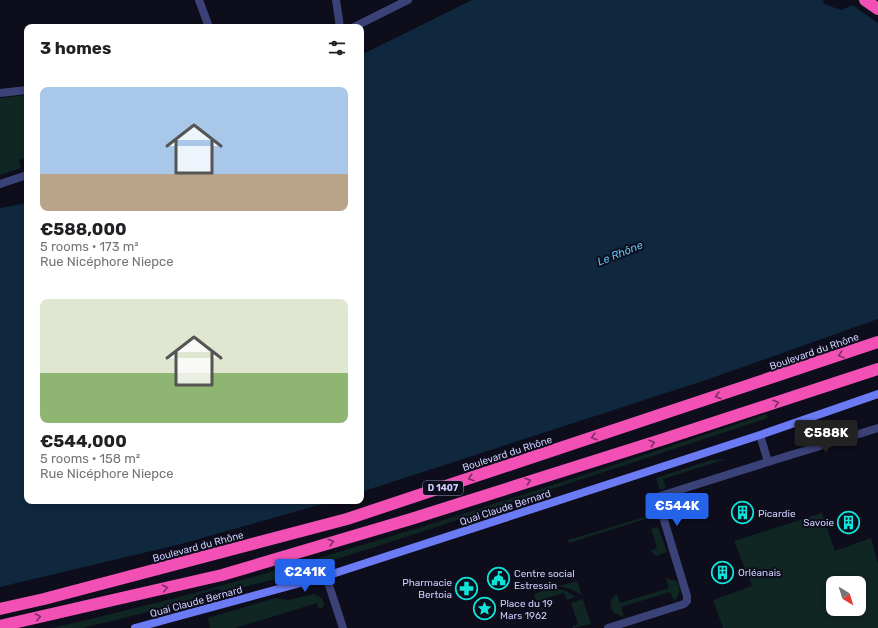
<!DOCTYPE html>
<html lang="en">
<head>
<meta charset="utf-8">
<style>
  :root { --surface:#fff; --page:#f6f6f6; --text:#202124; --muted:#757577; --accent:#2563eb }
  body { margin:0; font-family:Rubik,sans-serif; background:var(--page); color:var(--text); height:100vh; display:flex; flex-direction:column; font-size:15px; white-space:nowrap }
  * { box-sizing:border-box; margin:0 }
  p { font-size:13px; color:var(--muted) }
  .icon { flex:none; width:22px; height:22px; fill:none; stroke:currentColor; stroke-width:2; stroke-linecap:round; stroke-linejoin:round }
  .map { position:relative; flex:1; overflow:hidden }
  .details { position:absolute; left:24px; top:24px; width:340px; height:480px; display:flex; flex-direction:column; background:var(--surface); border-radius:8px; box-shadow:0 2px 6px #0003 }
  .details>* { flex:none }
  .needle { width:26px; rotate:142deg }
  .tools { position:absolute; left:826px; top:576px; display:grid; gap:8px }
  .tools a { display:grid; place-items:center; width:40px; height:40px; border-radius:8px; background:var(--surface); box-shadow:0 2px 6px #0003; font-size:20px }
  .price { position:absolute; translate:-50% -34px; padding:0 9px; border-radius:4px; background:var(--accent); color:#fff; font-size:13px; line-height:26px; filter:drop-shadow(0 1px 2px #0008) }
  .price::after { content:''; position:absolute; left:50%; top:24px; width:12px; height:9px; margin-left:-6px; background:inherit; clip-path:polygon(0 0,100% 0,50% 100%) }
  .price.current { background:#222; color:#fff }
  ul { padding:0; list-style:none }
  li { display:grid; align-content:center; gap:8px; height:212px; padding:0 16px }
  li span { display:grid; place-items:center; height:124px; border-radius:8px; color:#555 }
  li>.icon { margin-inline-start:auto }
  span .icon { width:72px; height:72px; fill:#fffc; stroke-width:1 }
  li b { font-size:17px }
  h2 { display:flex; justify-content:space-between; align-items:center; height:48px; padding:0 16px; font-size:17px }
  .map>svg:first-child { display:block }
  .green { fill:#102622; fill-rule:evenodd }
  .water { fill:#0f283e }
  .pier { fill:#0d0d1c }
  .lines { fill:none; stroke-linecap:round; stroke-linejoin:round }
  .street { stroke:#3b4278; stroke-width:8 }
  .secondary { stroke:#6a7bf4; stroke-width:8 }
  .highway { stroke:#f250b5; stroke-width:12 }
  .oneway { stroke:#802e68 }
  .labels { text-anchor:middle; stroke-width:4; stroke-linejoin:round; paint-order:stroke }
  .shield { fill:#0d0d1c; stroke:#9393b8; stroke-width:1 }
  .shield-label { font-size:9px; font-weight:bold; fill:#cccdfb }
  .street-label { font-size:10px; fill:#cccdfb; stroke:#0d0d1c }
  .poi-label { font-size:10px; fill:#cccdfb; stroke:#0d0d1c; text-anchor:start }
  .water-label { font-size:11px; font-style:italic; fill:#61c5f4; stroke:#0d0d1c }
</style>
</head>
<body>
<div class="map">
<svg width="878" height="628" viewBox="0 0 878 628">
  <rect width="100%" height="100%" fill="#0d0d1c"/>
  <g class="green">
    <path d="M27,95V157L19,160L21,168L0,175V98Z"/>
    <path d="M766,414L768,418L418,533L272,580L223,592L218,589L200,594L192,601L83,628H52C295,573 530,493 766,414Z"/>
    <path d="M726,459L663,479L666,488L660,490L656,478L711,460Z"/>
    <path d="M647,509L653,511L655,516L569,543L568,540L648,516Z"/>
    <path d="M822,513L835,551L871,538L878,564V628H723L713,600L752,586L734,541ZM833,583H859V609H833Z"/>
    <path d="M658,527L667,552L656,556L650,551L657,548L651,529Z"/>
    <path d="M666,578L676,581C682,588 680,596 674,601L670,592L621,607L624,617L613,612L610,605L612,598L617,594L620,603L669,588Z"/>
    <path d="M577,581L582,595L570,589L559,586Z"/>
    <path d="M553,588L566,591L576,597L567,600L564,593L544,599L545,603L537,605L534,594Z"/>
    <path d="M314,594L322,598L324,604L322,608L319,609L317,603L235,628H210L208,618L275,598L288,600Z"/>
    <path d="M583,599L591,624L573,628V626L578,624L571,603Z"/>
  </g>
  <g class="water">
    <path d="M472,0H823L824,4L841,10L866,0H878V319L706,380L361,492V55Z"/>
    <path d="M27,203V501H333L181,544L0,587V208Z"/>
  </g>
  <path class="pier" d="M860,0H878V23L851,4Z"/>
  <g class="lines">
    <g class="street">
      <path d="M199,0L209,27"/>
      <path d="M336,0L340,27"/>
      <path d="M354,27L408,0"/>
      <path d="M0,93L27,90"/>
      <path d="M0,184L27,175"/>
      <path d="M768,462L878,428"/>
      <path d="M326,576L343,628"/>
      <path d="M608,628L684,604L687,601V596L657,497L768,462L760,435"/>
    </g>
    <path class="secondary" d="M135,628L326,576L760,435L878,394"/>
    <g class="highway">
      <path d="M865,0L878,9"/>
      <path d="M0,609L44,599L347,519L878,342"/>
      <path d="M0,626L222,575L411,519L664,439L878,369"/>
    </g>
  </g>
  <defs><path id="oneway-chevron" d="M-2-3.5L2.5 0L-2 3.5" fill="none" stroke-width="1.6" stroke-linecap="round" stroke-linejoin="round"/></defs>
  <g class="oneway">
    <use href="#oneway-chevron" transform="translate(841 355) rotate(161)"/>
    <use href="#oneway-chevron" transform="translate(718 396) rotate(162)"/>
    <use href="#oneway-chevron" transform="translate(776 403) rotate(-18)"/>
    <use href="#oneway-chevron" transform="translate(594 437) rotate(162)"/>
    <use href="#oneway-chevron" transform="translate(652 443) rotate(-17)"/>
    <use href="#oneway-chevron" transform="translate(471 478) rotate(162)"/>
    <use href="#oneway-chevron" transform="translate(528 481) rotate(-18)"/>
    <use href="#oneway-chevron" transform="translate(331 542) rotate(-17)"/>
    <use href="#oneway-chevron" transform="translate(165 588) rotate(-13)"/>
    <use href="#oneway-chevron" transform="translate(38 617) rotate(-12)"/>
  </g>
  <defs>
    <symbol id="building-ring" viewBox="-11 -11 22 22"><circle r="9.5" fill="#0d0d1c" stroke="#10e3d9" stroke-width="1.5"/><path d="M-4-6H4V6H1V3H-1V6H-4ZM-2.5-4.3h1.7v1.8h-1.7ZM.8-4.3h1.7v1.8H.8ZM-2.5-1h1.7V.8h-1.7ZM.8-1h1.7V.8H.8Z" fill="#10e3d9"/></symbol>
    <symbol id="civic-ring" viewBox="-11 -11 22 22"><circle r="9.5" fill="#0d0d1c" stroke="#10e3d9" stroke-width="1.5"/><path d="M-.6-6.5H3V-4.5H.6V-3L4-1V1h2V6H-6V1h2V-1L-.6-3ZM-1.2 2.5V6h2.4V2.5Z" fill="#10e3d9"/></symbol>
    <symbol id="pharmacy-ring" viewBox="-11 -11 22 22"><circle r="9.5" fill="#0d0d1c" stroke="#10e3d9" stroke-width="1.5"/><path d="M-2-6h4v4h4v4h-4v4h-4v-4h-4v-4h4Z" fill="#10e3d9"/></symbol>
    <symbol id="sight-ring" viewBox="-11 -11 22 22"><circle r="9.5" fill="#0d0d1c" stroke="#10e3d9" stroke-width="1.5"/><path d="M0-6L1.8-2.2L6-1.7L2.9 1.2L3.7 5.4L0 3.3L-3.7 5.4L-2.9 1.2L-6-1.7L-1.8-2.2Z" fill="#10e3d9"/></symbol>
  </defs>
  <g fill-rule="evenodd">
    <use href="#building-ring" x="730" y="500" width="25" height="25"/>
    <use href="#building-ring" x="836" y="510" width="25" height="25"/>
    <use href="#building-ring" x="710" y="560" width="25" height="25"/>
    <use href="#civic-ring" x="486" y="566" width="25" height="25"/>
    <use href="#pharmacy-ring" x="454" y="576" width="25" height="25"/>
    <use href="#sight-ring" x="472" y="596" width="25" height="25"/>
  </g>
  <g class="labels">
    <rect class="shield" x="423" y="481" width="40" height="14" rx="3"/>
    <g class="shield-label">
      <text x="443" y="491">D 1407</text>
    </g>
    <g class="street-label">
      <text transform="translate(814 351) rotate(-19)" y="4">Boulevard du Rhône</text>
      <text transform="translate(507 453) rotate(-18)" y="4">Boulevard du Rhône</text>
      <text transform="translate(505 507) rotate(-18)" y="4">Quai Claude Bernard</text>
      <text transform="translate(198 546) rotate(-15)" y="4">Boulevard du Rhône</text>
      <text transform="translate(196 601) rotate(-15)" y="4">Quai Claude Bernard</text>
    </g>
    <g class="poi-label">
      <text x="758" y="517">Picardie</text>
      <text x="834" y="526" text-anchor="end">Savoie</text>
      <text x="738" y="576">Orléanais</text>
      <text x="514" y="577">Centre social<tspan x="514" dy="12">Estressin</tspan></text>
      <text x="452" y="586" text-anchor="end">Pharmacie<tspan x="452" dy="12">Bertoia</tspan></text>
      <text x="500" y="607">Place du 19<tspan x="500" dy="12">Mars 1962</tspan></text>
    </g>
    <g class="water-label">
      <text transform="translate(620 253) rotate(-22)" y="4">Le Rhône</text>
    </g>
  </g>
</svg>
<div class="tools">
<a><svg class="needle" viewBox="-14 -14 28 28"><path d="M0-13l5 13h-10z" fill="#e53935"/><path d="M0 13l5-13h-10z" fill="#757577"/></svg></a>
</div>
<b class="price current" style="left:826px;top:454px">€588K</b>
<b class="price" style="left:677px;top:527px">€544K</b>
<b class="price" style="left:305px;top:593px">€241K</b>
<section class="details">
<h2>3 homes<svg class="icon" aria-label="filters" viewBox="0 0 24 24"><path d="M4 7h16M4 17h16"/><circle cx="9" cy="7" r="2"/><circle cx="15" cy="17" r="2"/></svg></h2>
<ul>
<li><span style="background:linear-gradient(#a9c7e8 70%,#b9a48a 0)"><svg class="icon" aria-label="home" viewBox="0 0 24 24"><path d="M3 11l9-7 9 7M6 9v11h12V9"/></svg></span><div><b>€588,000</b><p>5 rooms · 173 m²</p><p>Rue Nicéphore Niepce</p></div></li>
<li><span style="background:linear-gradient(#dfe7d0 60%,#8fb573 0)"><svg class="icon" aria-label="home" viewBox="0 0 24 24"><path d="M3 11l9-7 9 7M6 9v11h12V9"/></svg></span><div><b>€544,000</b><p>5 rooms · 158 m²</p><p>Rue Nicéphore Niepce</p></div></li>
</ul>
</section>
</div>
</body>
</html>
